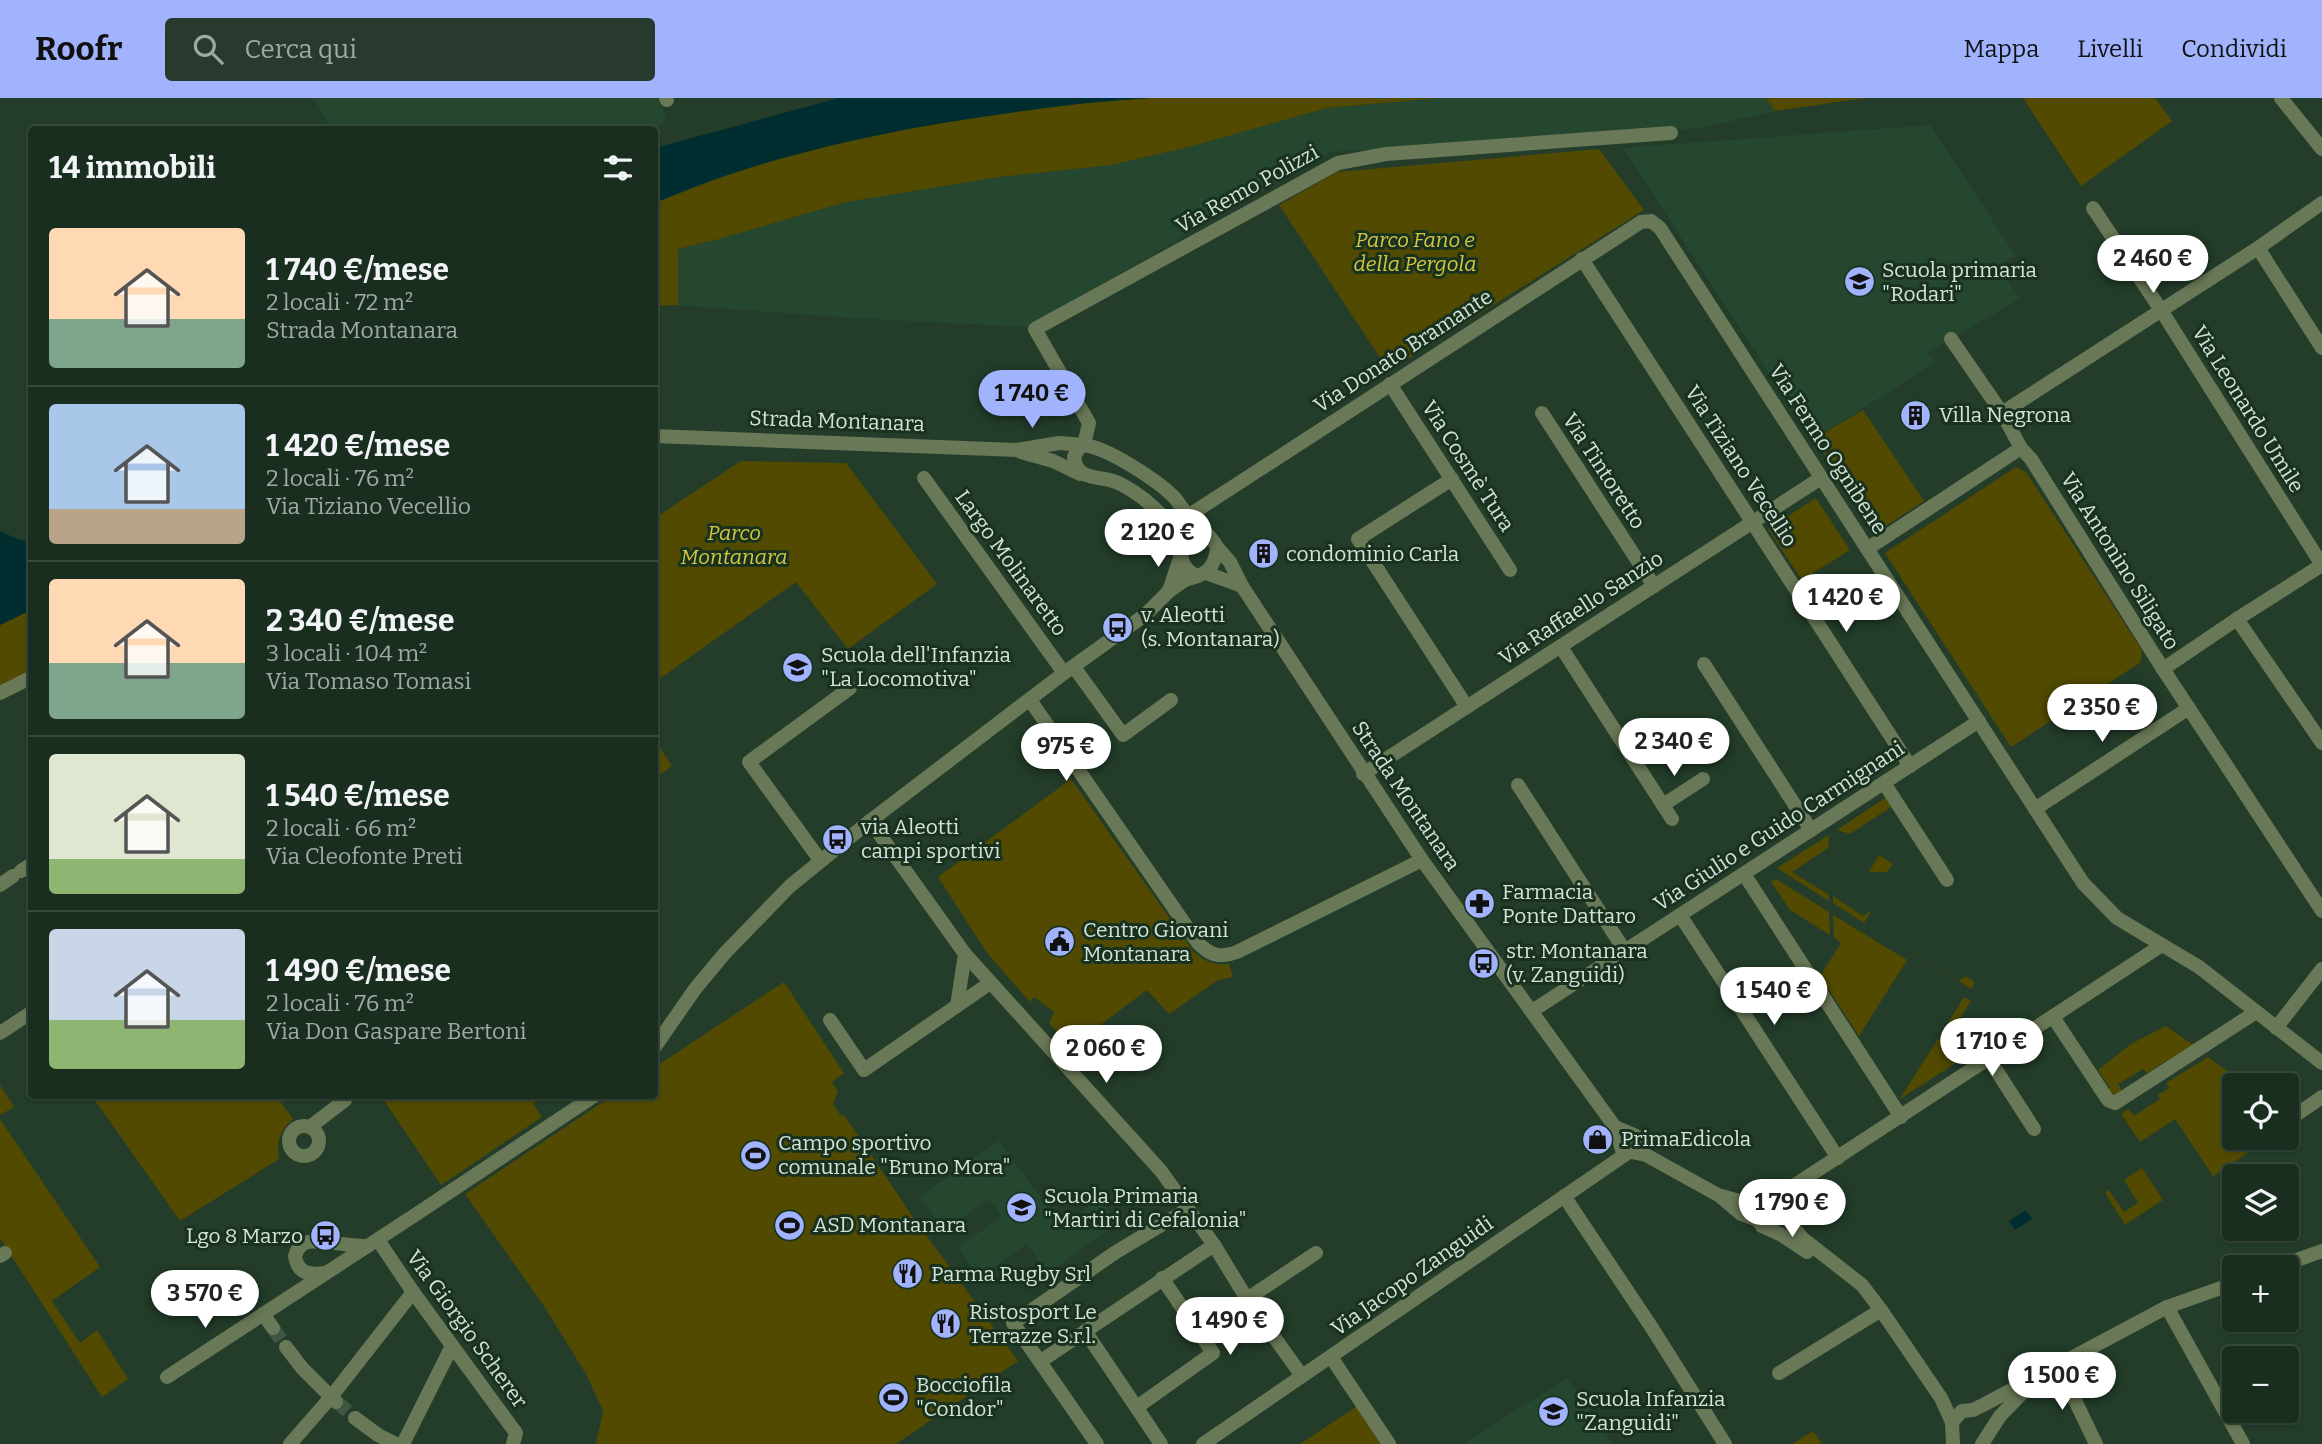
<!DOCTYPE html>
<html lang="it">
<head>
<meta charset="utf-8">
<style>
  :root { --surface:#1a2e20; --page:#273a2d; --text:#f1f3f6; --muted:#9fa8a5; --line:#384a3e; --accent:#a1b3fd }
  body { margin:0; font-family:Bitter,serif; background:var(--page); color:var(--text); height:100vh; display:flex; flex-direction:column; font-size:26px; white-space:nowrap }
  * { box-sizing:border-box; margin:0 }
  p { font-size:23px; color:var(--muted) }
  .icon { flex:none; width:38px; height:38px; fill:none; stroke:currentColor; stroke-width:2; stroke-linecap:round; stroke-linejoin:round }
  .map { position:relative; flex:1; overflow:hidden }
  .drawer { position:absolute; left:28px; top:28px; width:630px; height:973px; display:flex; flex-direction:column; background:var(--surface); border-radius:7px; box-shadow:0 2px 5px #0004,0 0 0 2px var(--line) }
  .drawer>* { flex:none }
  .buttons { position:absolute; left:2222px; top:975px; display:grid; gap:14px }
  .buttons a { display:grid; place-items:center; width:77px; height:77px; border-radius:7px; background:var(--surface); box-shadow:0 2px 5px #0004,0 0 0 2px var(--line); font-size:35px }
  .price { position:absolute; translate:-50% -60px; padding:0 16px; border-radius:24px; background:#fff; color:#222; font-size:23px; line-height:46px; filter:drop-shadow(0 2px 4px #0008) }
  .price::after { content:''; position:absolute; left:50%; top:42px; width:21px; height:16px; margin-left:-10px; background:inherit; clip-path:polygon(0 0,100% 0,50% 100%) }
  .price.current { background:var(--accent); color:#111 }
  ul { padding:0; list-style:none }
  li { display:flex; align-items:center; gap:21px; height:175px; padding:0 21px }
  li+li { border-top:2px solid var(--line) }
  li span { display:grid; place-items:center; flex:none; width:196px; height:140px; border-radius:7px; color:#555 }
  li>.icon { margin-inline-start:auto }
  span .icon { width:84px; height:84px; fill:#fffc; stroke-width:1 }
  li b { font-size:30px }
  h2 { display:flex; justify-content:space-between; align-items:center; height:84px; padding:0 21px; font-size:30px }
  header { display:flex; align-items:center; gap:42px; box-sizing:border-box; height:98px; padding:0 35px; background:var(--accent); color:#111 }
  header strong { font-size:33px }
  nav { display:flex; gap:38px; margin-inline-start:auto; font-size:24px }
  .search { width:490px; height:63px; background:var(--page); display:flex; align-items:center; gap:18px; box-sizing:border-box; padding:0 24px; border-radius:7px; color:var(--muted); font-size:26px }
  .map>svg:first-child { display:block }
  .built { fill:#26472f }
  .green { fill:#514a00 }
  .water { fill:#002e30 }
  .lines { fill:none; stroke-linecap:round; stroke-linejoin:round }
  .minor-tunnel { stroke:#3e5644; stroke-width:14; stroke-dasharray:14 7; stroke-linecap:butt }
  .minor { stroke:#697856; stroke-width:14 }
  .tertiary { stroke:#697856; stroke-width:14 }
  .labels { text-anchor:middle; stroke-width:6; stroke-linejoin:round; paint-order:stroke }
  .street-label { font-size:21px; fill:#d4e3d7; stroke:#193220 }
  .park-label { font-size:21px; font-style:italic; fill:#d4c53e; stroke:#193220 }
  .poi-label { font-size:21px; fill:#d4e3d7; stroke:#193220; text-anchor:start }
</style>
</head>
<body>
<header>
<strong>Roofr</strong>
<div class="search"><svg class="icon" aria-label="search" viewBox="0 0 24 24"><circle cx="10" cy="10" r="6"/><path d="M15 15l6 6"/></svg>Cerca qui</div>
<nav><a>Mappa</a><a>Livelli</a><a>Condividi</a></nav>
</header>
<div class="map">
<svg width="2322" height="1346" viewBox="0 0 2322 1346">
  <rect width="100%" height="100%" fill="#233d2a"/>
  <g class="built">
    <path d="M314,0H661L667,23L648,32L331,31Z"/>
    <path d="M1440,0H1766L1775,13L1701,30L1330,54L1027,229L852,220L678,207V151L719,141L846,104L999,79L1111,67L1189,49L1327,10Z"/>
    <path d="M1930,27L2015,157L1999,168L2020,201L1928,254L1935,265L1812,342L1623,50Z"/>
    <path d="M998,1042L1061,1128L1100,1100L1118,1125L1048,1175L1027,1146L979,1180L958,1149L1002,1119L989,1101L944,1132L920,1099Z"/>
    <path d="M1567,1280L1613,1346H1463Z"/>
  </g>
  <g class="green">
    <path d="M1150,0H1440L1327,10L1189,49L1111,67L999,79L846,104L719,141L678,151V207L655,208V105C689,92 724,77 760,66C886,29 1020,8 1150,0Z"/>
    <path d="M1766,0H1867L1775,13Z"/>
    <path d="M2023,0H2155L2172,23L2081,88Z"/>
    <path d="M1599,51L1644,112L1389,273L1279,107L1337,74Z"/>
    <path d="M1863,312L1924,403L1875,435L1814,341Z"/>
    <path d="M741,363L846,365L937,486L848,551L796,484L655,584V420Z"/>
    <path d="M2016,369L2026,374L2142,552L2141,564L2011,649L1885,455Z"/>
    <path d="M1816,400L1850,452L1802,482L1768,431Z"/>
    <path d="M31,512V575L0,590V527Z"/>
    <path d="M655,642L672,668L655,680H654Z"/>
    <path d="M1071,681L1193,853C1204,863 1214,868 1229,866L1233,879L1218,882L1169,916L1147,892L1071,949L1049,925L1054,914L1034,899L1030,904L987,855L938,779Z"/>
    <path d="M1885,700L1891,709L1850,736L1837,732Z"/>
    <path d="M1829,737L1828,750L1792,774L1829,797V803L1777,770Z"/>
    <path d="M1879,757L1893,766L1887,774H1869Z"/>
    <path d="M1776,781L1829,814L1830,837L1790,812L1771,784Z"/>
    <path d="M1833,798L1863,818L1872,812L1864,825L1833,805Z"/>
    <path d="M1833,817L1907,862L1859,938L1820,878L1841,845L1834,839Z"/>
    <path d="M1869,826L1959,883L1966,878L1975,884L1971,891Z"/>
    <path d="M784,884L844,975L832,984L838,993L833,1006L841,1018L844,1017L913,1119L1018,1263L896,1346H596L603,1313L586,1276L544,1208L465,1096L612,998H654L655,969Z"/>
    <path d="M1964,899L1971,903L1951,935L1976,952L1971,955L1940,937Z"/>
    <path d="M2166,928L2192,946L2194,945L2196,949L2171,965L2169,961L2147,975L2143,971L2118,986L2123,995L2119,997H2114L2108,992L2110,990L2098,972L2131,946Z"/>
    <path d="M1938,941L1954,951L1953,953L1962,961L1900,1001L1899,999H1901Z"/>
    <path d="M2208,959L2246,987H2235V1040H2261L2264,1044L2213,1078L2175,1021L2140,1044L2121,1016L2128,1011L2134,1018L2160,1001L2158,997L2169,990L2166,985Z"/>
    <path d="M0,987L14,1009L0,1017Z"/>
    <path d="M92,998H212L214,999L217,998H276L293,1021C280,1034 276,1043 279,1061L180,1123Z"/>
    <path d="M381,998H542L543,999L533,1006L542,1019L441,1087Z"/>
    <path d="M0,1021L100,1169L52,1203L80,1245L97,1232L128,1281L102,1299L0,1140Z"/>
    <path d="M2142,1070L2163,1102L2125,1127L2105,1095L2109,1092L2124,1114L2138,1105L2124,1082Z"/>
    <path d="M1356,1309L1380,1346H1300Z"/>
    <path d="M1813,1333L1822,1346H1792Z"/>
  </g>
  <g class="water">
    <path d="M839,0H1150C1081,4 1012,14 943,25C845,42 746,65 655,105V50Z"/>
    <path d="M0,433L17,441L32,444L31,512L0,527Z"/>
    <path d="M2026,1112L2032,1121L2015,1132L2009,1123Z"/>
  </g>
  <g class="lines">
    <g class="minor-tunnel">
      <path d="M273,1230L286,1249"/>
      <path d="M337,1304L355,1320"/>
    </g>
    <g class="minor">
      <path d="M666,0L667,2"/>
      <path d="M2281,0L2322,51"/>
      <path d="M2093,110L2161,212L2322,467"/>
      <path d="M2258,150L2322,250"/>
      <path d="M1582,161L1910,668"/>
      <path d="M1951,241L2002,315L2021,350L2031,361L2163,571L2322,813"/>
      <path d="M1390,286L1510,472"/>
      <path d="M1542,315L1654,488"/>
      <path d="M2002,315L2258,150L2322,105"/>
      <path d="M1084,347L1089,325L1035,231L1338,65L1386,56L1671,35"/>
      <path d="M924,380L1064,575"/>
      <path d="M1452,381L1358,441L1467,609"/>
      <path d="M1188,418L1641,124L1651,123L1660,130L2083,785L2117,820L2199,869L2322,965"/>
      <path d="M1867,451L2021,350"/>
      <path d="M1169,493L1180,460"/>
      <path d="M2237,521L2322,645"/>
      <path d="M1561,549L1672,721"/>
      <path d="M1704,566L1811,732"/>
      <path d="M1074,569L1123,637L1171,602"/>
      <path d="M2163,571L2237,521L2322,467"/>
      <path d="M1030,602L1198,845C1211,858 1220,860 1237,854L1422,762"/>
      <path d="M1363,676L1821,380"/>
      <path d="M1884,685L1947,782"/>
      <path d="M1518,687L1625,853"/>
      <path d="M1663,707L1703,681"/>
      <path d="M2035,711L2189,610"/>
      <path d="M870,723L965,856L1161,1073L1214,1147L1247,1201L1302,1278"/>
      <path d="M820,762L749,664L850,590"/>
      <path d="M21,773L32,766"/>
      <path d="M1744,776L1901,1019"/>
      <path d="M0,787L13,778"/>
      <path d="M1680,817L1838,1060"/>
      <path d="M957,908L965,856"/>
      <path d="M1532,913L1979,623"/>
      <path d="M2053,919L2108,1002L2115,1005L2256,914"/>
      <path d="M830,922L864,972L990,885"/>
      <path d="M2276,930L2322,871"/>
      <path d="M0,935L32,914"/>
      <path d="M654,950L695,891L725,855L790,788L870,723L1064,575L1145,517L1169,493L1185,482L1198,478"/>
      <path d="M1989,961L2034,1031"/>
      <path d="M2287,1023L2322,999"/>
      <circle cx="304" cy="1043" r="15"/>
      <path d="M310,1029L345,1002L342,998"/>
      <path d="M1564,1098L1652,1230L1725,1346"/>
      <path d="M1769,1104L2162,847"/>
      <path d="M378,1142L413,1194L516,1335L513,1346"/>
      <path d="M0,1158L5,1155"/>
      <path d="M325,1175C309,1177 298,1176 295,1158C297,1152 299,1147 305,1145C315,1140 353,1149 368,1148"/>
      <path d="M1247,1201L1316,1155"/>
      <path d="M2167,1209L2243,1346"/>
      <path d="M263,1216L273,1230"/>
      <path d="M1085,1233L1161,1346"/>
      <path d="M286,1249L302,1270L336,1304"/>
      <path d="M1331,1259L1389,1346"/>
      <path d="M1041,1263L1214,1147"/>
      <path d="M2058,1267L2096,1346"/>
      <path d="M1779,1275L1881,1212"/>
      <path d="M167,1279L415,1117L594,998"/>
      <path d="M1137,1309L1213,1255L1162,1180"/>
      <path d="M355,1320L378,1337L396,1346"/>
      <path d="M290,1346L331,1299L413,1194"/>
      <path d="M403,1346L452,1248"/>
      <path d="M1097,1346L1013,1225L1116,1154L1188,1111"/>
      <path d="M1203,1346L1629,1054"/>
    </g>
    <g class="tertiary">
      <path d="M654,338L1017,352L1059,345L1084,347"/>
      <path d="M1084,347C1108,350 1157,382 1174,399C1180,406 1184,414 1191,421C1200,430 1211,437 1217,449C1216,463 1211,473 1198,478C1175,469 1184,450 1174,433C1166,419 1155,411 1144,401C1136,395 1126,388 1116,384C1099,377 1077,384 1074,359L1079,350Z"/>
      <path d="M1021,354L1053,363L1080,376"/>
      <path d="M1217,449L1230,464L1242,488L1422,762L1615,1029L1622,1052L1646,1057L1718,1097L1760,1109"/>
      <path d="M1206,475L1242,488"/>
      <path d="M0,595L32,579"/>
      <path d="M1615,1029L1636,1038L1638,1046L1646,1057"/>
      <path d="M1722,1100L1741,1116L1758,1122L1762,1128L1780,1136L1807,1154"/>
      <path d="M1758,1122V1116L1764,1106L1774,1103L1784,1109L1786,1119L1802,1140L1862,1187L1881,1212L1941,1300L1952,1324"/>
      <path d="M2277,1169L2322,1153"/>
      <path d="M1953,1346L1952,1324L1962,1313L1973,1312L1985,1306L2167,1209L2235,1185"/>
      <path d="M1982,1346L2000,1318L2029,1288"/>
    </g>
  </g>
  <defs>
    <symbol id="school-disc" viewBox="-11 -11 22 22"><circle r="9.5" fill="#a1b3fd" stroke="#193220"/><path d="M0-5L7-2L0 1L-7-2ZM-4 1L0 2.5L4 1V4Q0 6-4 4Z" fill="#111"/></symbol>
    <symbol id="building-disc" viewBox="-11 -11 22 22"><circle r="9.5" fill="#a1b3fd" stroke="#193220"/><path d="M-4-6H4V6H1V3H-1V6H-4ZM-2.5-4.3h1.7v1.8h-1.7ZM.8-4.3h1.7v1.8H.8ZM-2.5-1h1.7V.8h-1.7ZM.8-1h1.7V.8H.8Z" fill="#111"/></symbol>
    <symbol id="bus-disc" viewBox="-11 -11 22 22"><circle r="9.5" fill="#a1b3fd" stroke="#193220"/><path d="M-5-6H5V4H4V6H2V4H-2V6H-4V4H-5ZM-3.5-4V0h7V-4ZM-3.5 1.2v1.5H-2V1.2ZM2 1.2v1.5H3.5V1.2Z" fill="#111"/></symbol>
    <symbol id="pharmacy-disc" viewBox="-11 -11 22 22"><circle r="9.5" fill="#a1b3fd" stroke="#193220"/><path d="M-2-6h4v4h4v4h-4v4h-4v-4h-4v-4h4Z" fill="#111"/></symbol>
    <symbol id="civic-disc" viewBox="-11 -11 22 22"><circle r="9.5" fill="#a1b3fd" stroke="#193220"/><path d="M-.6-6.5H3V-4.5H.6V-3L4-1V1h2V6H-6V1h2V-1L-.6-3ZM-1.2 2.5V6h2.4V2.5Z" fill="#111"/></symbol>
    <symbol id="shop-disc" viewBox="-11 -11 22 22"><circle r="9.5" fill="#a1b3fd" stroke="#193220"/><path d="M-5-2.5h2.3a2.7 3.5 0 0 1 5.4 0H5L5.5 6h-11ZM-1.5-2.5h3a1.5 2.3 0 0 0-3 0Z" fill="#111"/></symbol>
    <symbol id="stadium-disc" viewBox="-11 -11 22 22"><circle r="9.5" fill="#a1b3fd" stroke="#193220"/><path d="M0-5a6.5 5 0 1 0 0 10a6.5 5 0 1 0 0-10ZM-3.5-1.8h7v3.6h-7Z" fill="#111"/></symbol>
    <symbol id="restaurant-disc" viewBox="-11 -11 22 22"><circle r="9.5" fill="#a1b3fd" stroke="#193220"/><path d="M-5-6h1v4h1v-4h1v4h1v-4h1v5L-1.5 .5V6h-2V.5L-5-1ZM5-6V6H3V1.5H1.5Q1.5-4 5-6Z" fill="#111"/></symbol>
  </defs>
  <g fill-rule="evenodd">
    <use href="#school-disc" x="1842" y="166" width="35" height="35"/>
    <use href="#building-disc" x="1898" y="300" width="35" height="35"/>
    <use href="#building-disc" x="1246" y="438" width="35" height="35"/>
    <use href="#bus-disc" x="1100" y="512" width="35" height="35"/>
    <use href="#school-disc" x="780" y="552" width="35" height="35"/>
    <use href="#bus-disc" x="820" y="724" width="35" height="35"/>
    <use href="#pharmacy-disc" x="1462" y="788" width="35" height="35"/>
    <use href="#civic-disc" x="1042" y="826" width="35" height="35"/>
    <use href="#bus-disc" x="1466" y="848" width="35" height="35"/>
    <use href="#shop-disc" x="1580" y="1024" width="35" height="35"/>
    <use href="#stadium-disc" x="738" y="1040" width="35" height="35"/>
    <use href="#school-disc" x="1004" y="1092" width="35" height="35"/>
    <use href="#stadium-disc" x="772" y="1110" width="35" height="35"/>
    <use href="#bus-disc" x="308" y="1120" width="35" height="35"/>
    <use href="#restaurant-disc" x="890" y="1158" width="35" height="35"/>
    <use href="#restaurant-disc" x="928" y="1208" width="35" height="35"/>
    <use href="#stadium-disc" x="876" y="1282" width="35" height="35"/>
    <use href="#school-disc" x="1536" y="1296" width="35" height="35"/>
  </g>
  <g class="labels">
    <g class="street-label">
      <text transform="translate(1247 91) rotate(-29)" y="7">Via Remo Polizzi</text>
      <text transform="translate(1403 253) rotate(-33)" y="7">Via Donato Bramante</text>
      <text transform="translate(2248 311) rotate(58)" y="7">Via Leonardo Umile</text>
      <text transform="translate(837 323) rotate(2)" y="7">Strada Montanara</text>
      <text transform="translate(1828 351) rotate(57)" y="7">Via Fermo Ognibene</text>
      <text transform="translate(1468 368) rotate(57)" y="7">Via Cosmè Tura</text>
      <text transform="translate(1741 368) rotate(57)" y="7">Via Tiziano Vecellio</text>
      <text transform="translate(1604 373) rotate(57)" y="7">Via Tintoretto</text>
      <text transform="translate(2120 463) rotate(58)" y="7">Via Antonino Siligato</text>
      <text transform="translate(1011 465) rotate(54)" y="7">Largo Molinaretto</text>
      <text transform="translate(1581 510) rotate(-33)" y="7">Via Raffaello Sanzio</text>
      <text transform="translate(1406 698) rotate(56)" y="7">Strada Montanara</text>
      <text transform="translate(1779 728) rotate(-33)" y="7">Via Giulio e Guido Carmignani</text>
      <text transform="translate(1412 1178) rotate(-35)" y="7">Via Jacopo Zanguidi</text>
      <text transform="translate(467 1231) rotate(54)" y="7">Via Giorgio Scherer</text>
    </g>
    <g class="park-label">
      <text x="1415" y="149">Parco Fano e<tspan x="1415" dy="24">della Pergola</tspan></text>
      <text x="734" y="442">Parco<tspan x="734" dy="24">Montanara</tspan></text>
    </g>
    <g class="poi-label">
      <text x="1882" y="179">Scuola primaria<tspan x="1882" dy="24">"Rodari"</tspan></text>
      <text x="1939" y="324">Villa Negrona</text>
      <text x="1286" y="463">condominio Carla</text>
      <text x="1141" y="524">v. Aleotti<tspan x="1141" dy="24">(s. Montanara)</tspan></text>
      <text x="821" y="564">Scuola dell'Infanzia<tspan x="821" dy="24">"La Locomotiva"</tspan></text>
      <text x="861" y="736">via Aleotti<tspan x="861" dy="24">campi sportivi</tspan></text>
      <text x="1502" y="801">Farmacia<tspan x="1502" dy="24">Ponte Dattaro</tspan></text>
      <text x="1083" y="839">Centro Giovani<tspan x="1083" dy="24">Montanara</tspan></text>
      <text x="1506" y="860">str. Montanara<tspan x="1506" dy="24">(v. Zanguidi)</tspan></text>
      <text x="1621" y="1048">PrimaEdicola</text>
      <text x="778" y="1052">Campo sportivo<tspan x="778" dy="24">comunale "Bruno Mora"</tspan></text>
      <text x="1044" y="1105">Scuola Primaria<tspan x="1044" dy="24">"Martiri di Cefalonia"</tspan></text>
      <text x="813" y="1134">ASD Montanara</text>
      <text x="303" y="1145" text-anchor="end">Lgo 8 Marzo</text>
      <text x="931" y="1183">Parma Rugby Srl</text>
      <text x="969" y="1221">Ristosport Le<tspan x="969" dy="24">Terrazze S.r.l.</tspan></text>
      <text x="916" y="1294">Bocciofila<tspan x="916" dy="24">"Condor"</tspan></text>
      <text x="1576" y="1308">Scuola Infanzia<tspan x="1576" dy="24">"Zanguidi"</tspan></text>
    </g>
  </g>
</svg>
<div class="buttons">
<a><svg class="icon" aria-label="locate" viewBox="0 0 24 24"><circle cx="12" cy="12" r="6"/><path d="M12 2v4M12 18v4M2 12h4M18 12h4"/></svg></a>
<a><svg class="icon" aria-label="layers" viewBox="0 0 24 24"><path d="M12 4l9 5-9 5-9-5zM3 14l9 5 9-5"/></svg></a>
<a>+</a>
<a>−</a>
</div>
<b class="price" style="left:2153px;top:197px">2 460 €</b>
<b class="price current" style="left:1032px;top:332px">1 740 €</b>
<b class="price" style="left:1158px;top:471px">2 120 €</b>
<b class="price" style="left:1846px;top:536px">1 420 €</b>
<b class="price" style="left:2102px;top:646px">2 350 €</b>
<b class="price" style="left:1674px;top:680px">2 340 €</b>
<b class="price" style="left:1066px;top:685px">975 €</b>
<b class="price" style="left:1774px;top:929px">1 540 €</b>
<b class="price" style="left:1992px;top:980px">1 710 €</b>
<b class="price" style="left:1106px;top:987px">2 060 €</b>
<b class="price" style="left:1792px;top:1141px">1 790 €</b>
<b class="price" style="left:205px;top:1232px">3 570 €</b>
<b class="price" style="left:1230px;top:1259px">1 490 €</b>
<b class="price" style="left:2062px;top:1314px">1 500 €</b>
<section class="drawer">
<h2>14 immobili<svg class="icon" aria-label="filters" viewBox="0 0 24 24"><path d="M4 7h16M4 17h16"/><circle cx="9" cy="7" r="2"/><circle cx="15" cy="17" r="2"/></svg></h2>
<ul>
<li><span style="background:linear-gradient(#ffd9b3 65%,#7fa58c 0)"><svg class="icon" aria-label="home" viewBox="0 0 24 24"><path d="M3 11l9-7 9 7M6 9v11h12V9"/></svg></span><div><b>1 740 €/mese</b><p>2 locali · 72 m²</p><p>Strada Montanara</p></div></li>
<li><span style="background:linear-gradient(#a9c7e8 75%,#b9a48a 0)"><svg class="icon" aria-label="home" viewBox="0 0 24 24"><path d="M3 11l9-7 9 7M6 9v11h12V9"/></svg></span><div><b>1 420 €/mese</b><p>2 locali · 76 m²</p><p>Via Tiziano Vecellio</p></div></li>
<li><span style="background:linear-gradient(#ffd9b3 60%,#7fa58c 0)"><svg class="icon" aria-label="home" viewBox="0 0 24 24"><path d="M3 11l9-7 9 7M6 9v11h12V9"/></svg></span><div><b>2 340 €/mese</b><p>3 locali · 104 m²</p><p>Via Tomaso Tomasi</p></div></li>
<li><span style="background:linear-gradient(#dfe7d0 75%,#8fb573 0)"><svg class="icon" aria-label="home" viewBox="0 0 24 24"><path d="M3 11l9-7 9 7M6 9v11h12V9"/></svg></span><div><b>1 540 €/mese</b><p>2 locali · 66 m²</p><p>Via Cleofonte Preti</p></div></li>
<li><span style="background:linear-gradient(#c9d6e8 65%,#8fb573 0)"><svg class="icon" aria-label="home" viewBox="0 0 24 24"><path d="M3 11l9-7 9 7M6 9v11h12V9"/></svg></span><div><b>1 490 €/mese</b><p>2 locali · 76 m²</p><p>Via Don Gaspare Bertoni</p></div></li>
</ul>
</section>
</div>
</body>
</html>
